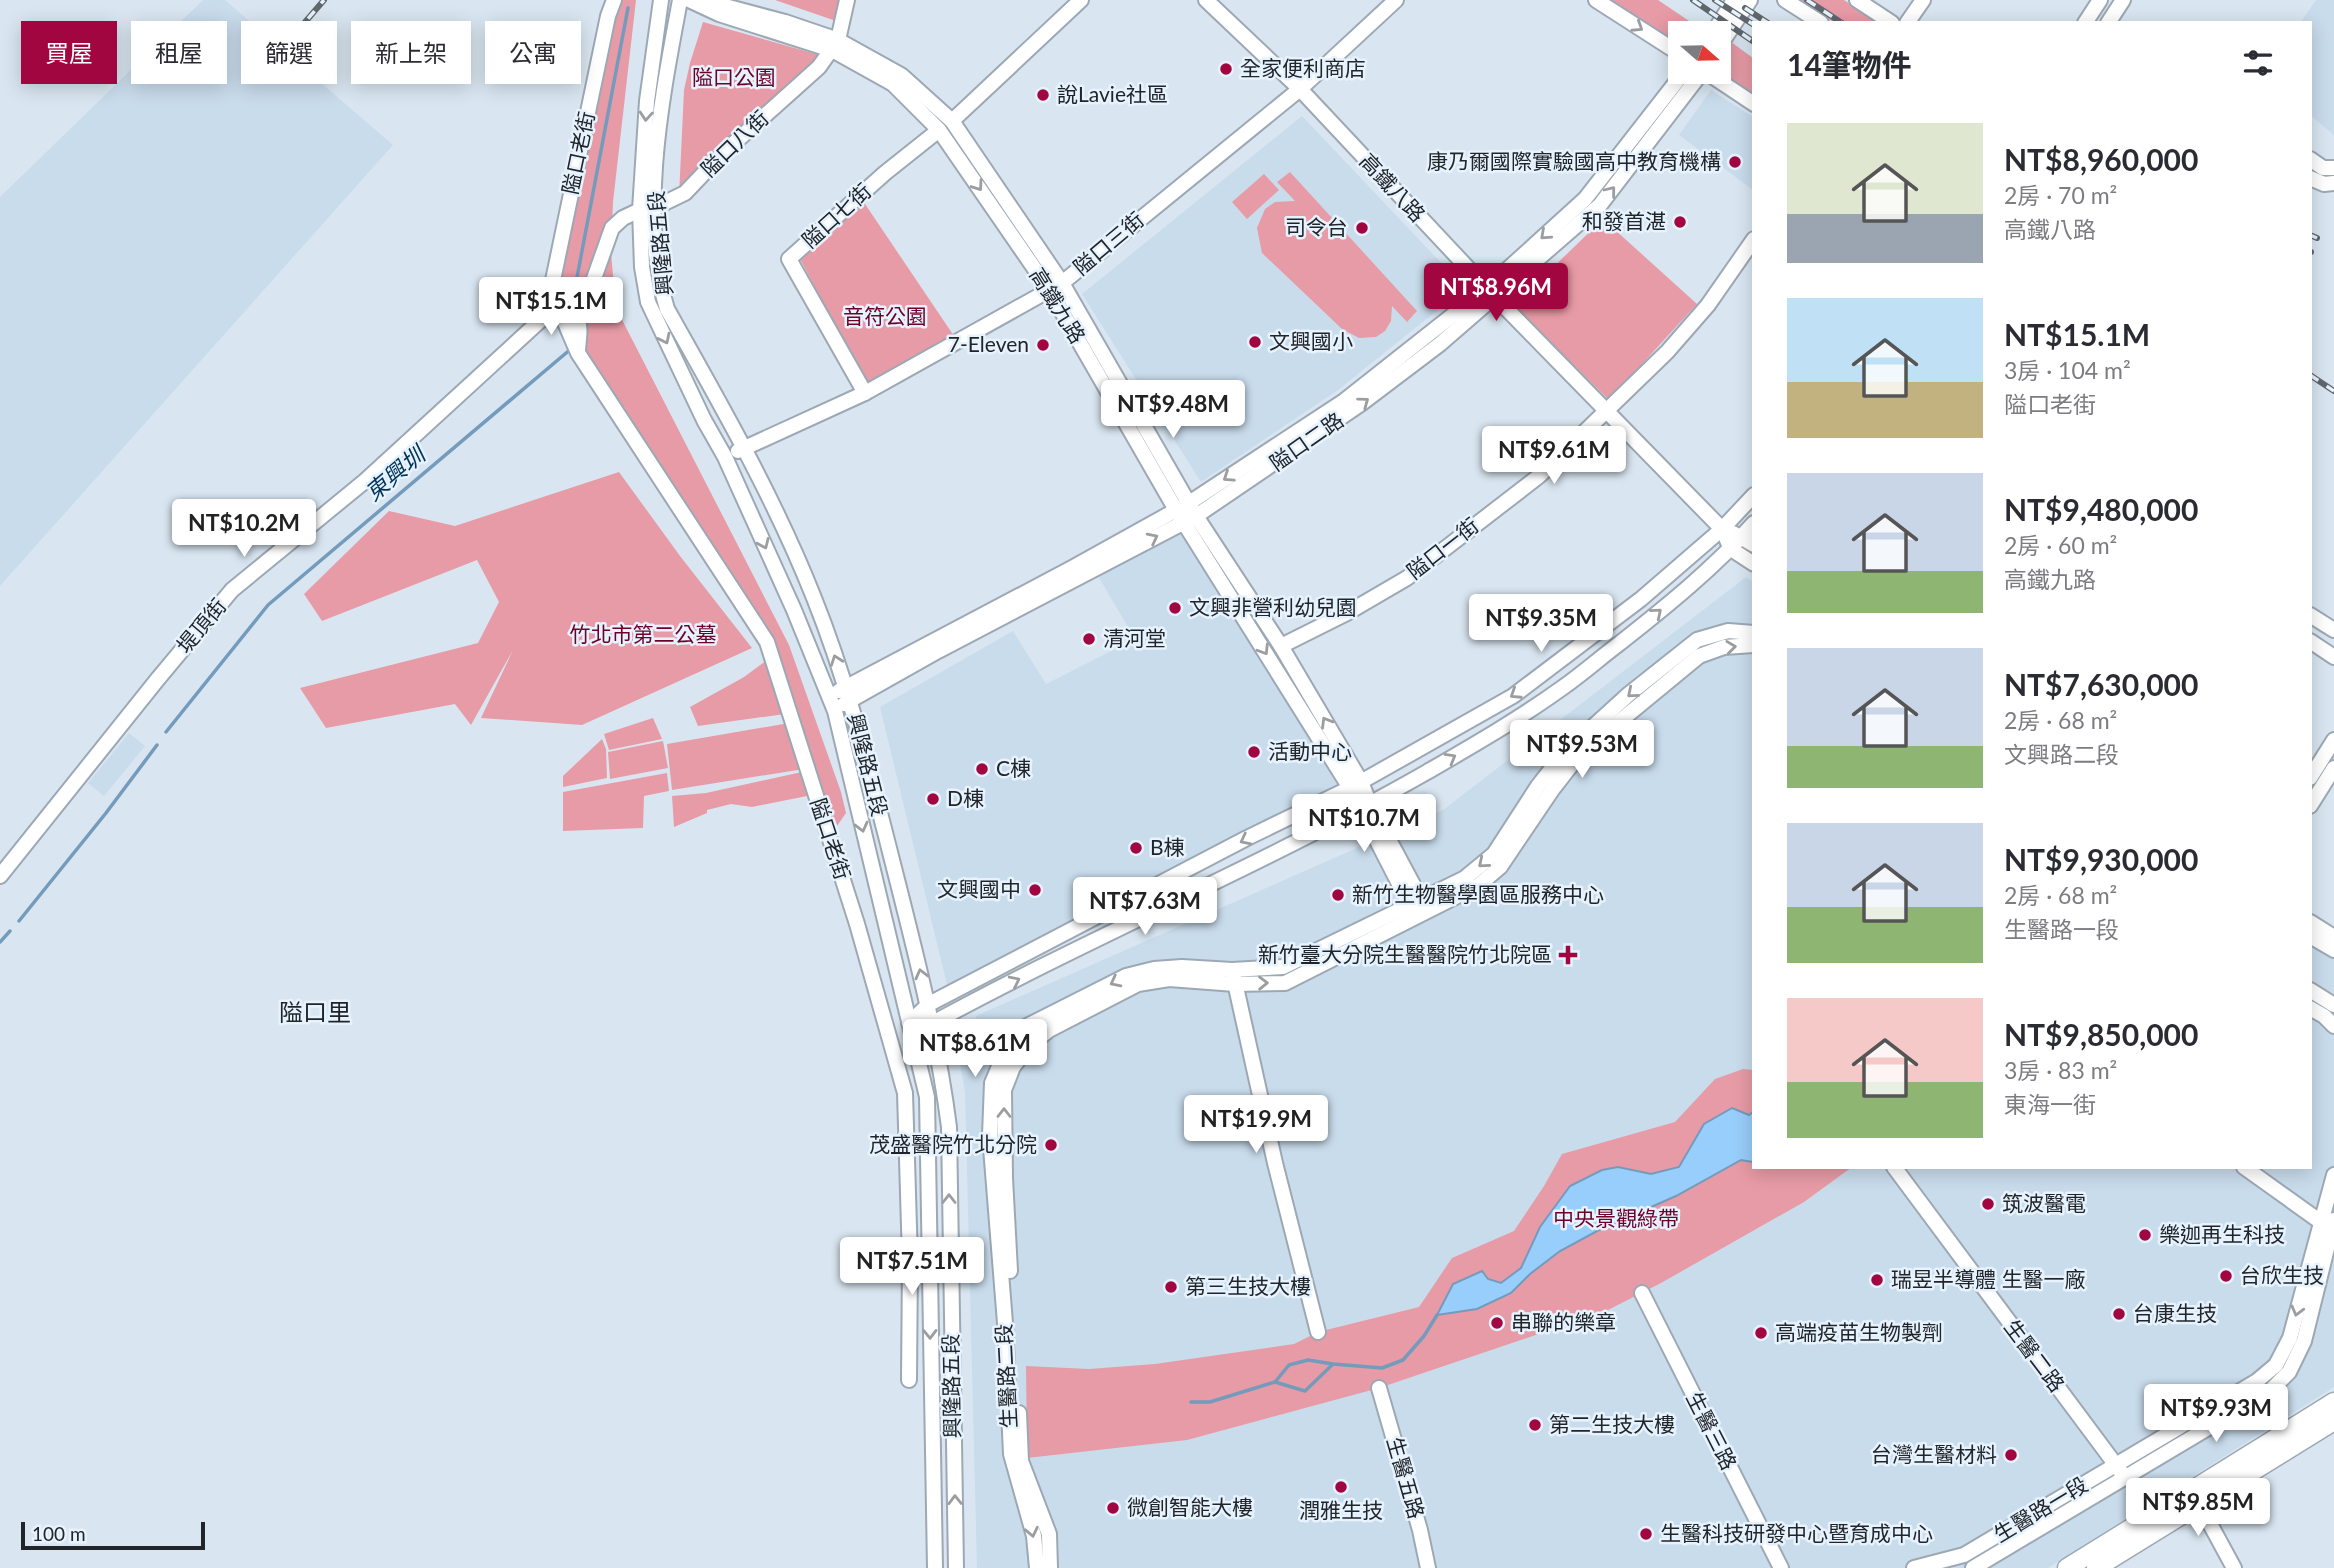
<!DOCTYPE html>
<html lang="zh-TW">
<head>
<meta charset="utf-8">
<style>
  :root { --surface:#fff; --page:#f2f2f3; --text:#2b2b33; --muted:#7c7c81; --accent:#a20640 }
  body { margin:0; font-family:Lato,"Noto Sans TC",sans-serif; background:var(--page); color:var(--text); height:100vh; display:flex; flex-direction:column; font-size:26px; white-space:nowrap }
  * { box-sizing:border-box; margin:0 }
  p { font-size:23px; color:var(--muted) }
  .icon { flex:none; width:38px; height:38px; fill:none; stroke:currentColor; stroke-width:2; stroke-linecap:round; stroke-linejoin:round }
  .map { position:relative; flex:1; overflow:hidden }
  .sheet { position:absolute; left:1752px; top:21px; width:560px; height:1148px; display:flex; flex-direction:column; background:var(--surface); border-radius:0px; box-shadow:0 4px 18px #0003 }
  .sheet>* { flex:none }
  .top-card { position:absolute; left:21px; top:21px; width:665px; height:63px; display:flex; gap:14px }
  .needle { width:46px; rotate:110deg }
  .buttons { position:absolute; left:1668px; top:21px; display:grid; gap:14px }
  .buttons a { display:grid; place-items:center; width:63px; height:63px; border-radius:0px; background:var(--surface); box-shadow:0 4px 18px #0003; font-size:35px }
  .scale { position:absolute; left:21px; bottom:18px; width:184px; box-sizing:border-box; padding-left:7px; border:4px solid #212529; border-top:0; font-size:19px; line-height:24px; white-space:nowrap; color:#212529; -webkit-text-stroke:5px #e6f3fe; paint-order:stroke }
  .price { position:absolute; translate:-50% -60px; padding:0 16px; border-radius:7px; background:#fff; color:#222; font-size:23px; line-height:46px; filter:drop-shadow(0 2px 4px #0008) }
  .price::after { content:''; position:absolute; left:50%; top:42px; width:21px; height:16px; margin-left:-10px; background:inherit; clip-path:polygon(0 0,100% 0,50% 100%) }
  .price.current { background:var(--accent); color:#fff }
  ul { padding:0; list-style:none }
  li { display:flex; align-items:center; gap:21px; height:175px; padding:0 35px }
  li span { display:grid; place-items:center; flex:none; width:196px; height:140px; border-radius:0px; color:#555 }
  li>.icon { margin-inline-start:auto }
  span .icon { width:84px; height:84px; fill:#fffc; stroke-width:1 }
  li b { font-size:30px }
  h2 { display:flex; justify-content:space-between; align-items:center; height:84px; padding:0 35px; font-size:30px }
  .chip { padding:0 24px; border-radius:0px; background:var(--surface); box-shadow:0 4px 18px #0003; font-size:24px; line-height:63px }
  .chip.current { background:var(--accent); color:#fff }
  .map>svg:first-child { display:block }
  .built { fill:#c9dcec }
  .green { fill:#e79ba6 }
  .water { fill:#98cefb; stroke:#749bbc; stroke-width:2 }
  .lines { fill:none; stroke-linecap:round; stroke-linejoin:round }
  .stream { stroke:#749bbc; stroke-width:3.5 }
  .minor-casing { stroke:#9ca8b3; stroke-width:18 }
  .major-casing { stroke:#9ca8b3; stroke-width:21 }
  .minor { stroke:#fff; stroke-width:14 }
  .major { stroke:#fff; stroke-width:18 }
  .rail-casing { stroke:#60676d; stroke-width:6 }
  .rail { stroke:#e6f3fe; stroke-width:3.5; stroke-dasharray:10; stroke-linecap:butt }
  .oneway { stroke:#9b9d9f }
  .poi-dot { fill:#a20640; stroke:#e6f3fe; stroke-width:2.5 }
  .labels { text-anchor:middle; stroke-width:5; stroke-linejoin:round; paint-order:stroke }
  .poi-label { font-size:21px; fill:#212529; stroke:#e6f3fe; text-anchor:start }
  .park-label { font-size:21px; fill:#6c0027; stroke:#e6f3fe }
  .street-label { font-size:21px; fill:#212529; stroke:#e6f3fe }
  .water-label { font-size:23px; font-style:italic; fill:#003559; stroke:#e6f3fe }
  .quarter-label { font-size:24px; fill:#212529; stroke:#e6f3fe }
</style>
</head>
<body>
<div class="map">
<svg width="2334" height="1568" viewBox="0 0 2334 1568">
  <rect width="100%" height="100%" fill="#d9e6f1"/>
  <g class="built">
    <path d="M203,0H225L393,145L0,586V197Z"/>
    <path d="M2316,0H2334V135L2310,115V23H2300Z"/>
    <path d="M1711,90L1753,117V190L1679,135Z"/>
    <path d="M1302,116L1465,288L1338,390L1201,482L1082,294Z"/>
    <path d="M1186,522L1273,679L1341,791L948,989L880,707L1013,631L1046,684L1135,639L1098,576Z"/>
    <path d="M1746,577L1754,582V1167H2310V939L2334,954V1387L2048,1568H977L965,1092L956,1041L978,1015L1443,810Z"/>
    <path d="M129,733L145,746L104,796L88,783Z"/>
  </g>
  <g class="green">
    <path d="M619,0H636L613,202L611,253L616,308L789,645L841,792L846,813L837,826L831,824L770,638L580,350L588,307L560,286L611,19Z"/>
    <path d="M775,0H840L836,21Z"/>
    <path d="M1612,0H1658L1701,29L1698,33H1680V45Z"/>
    <path d="M1800,0H1844L1880,23H1835Z"/>
    <path d="M703,22L823,56L679,196L684,90L690,63Z"/>
    <path d="M1731,42L1753,58V95L1719,70V60Z"/>
    <path d="M1290,172L1417,311L1407,322L1392,306L1391,321L1385,331L1376,337L1359,338L1342,329L1262,253L1257,228L1265,209L1275,202L1295,201L1277,182Z"/>
    <path d="M1264,174L1279,190L1247,219L1232,202Z"/>
    <path d="M863,201L954,336L868,388L800,259Z"/>
    <path d="M1603,219L1697,304L1609,400L1513,306Z"/>
    <path d="M619,472L680,556L752,648L582,725L481,718L513,650L471,725L455,704L326,728L300,688L478,643L499,602L477,560L322,621L304,594L389,511L455,526Z"/>
    <path d="M774,655L792,713L698,726L690,707L744,677Z"/>
    <path d="M653,718L662,739L609,750L604,734Z"/>
    <path d="M795,722L810,768L672,790L667,744Z"/>
    <path d="M602,739L606,749L607,778L563,787V776Z"/>
    <path d="M663,741L668,768L610,779L608,752Z"/>
    <path d="M811,770L817,794L752,807L731,804L707,810V813L674,827L672,796L706,793Z"/>
    <path d="M667,773L669,791L644,796L643,828L563,831V792Z"/>
    <path d="M1743,1069L1753,1070L1754,1167H1852L1804,1202L1661,1283L1604,1312L1379,1388L1187,1440L1027,1458L1026,1366L1089,1369L1155,1364L1294,1344L1318,1332L1419,1307L1452,1258L1514,1231L1544,1186L1562,1154L1675,1122L1715,1079Z"/>
  </g>
  <path class="water" d="M1732,1108L1749,1115L1753,1112V1162L1741,1160L1676,1196L1599,1230L1560,1251L1530,1274L1511,1293L1477,1309L1437,1315L1453,1284L1482,1271L1488,1279L1501,1283L1521,1268L1540,1227L1570,1186L1602,1170L1618,1167L1651,1174L1679,1167L1704,1124Z"/>
  <g class="lines">
    <g class="stream">
      <path d="M575,288L628,8"/>
      <path d="M166,732L268,605L572,348"/>
      <path d="M19,921L106,813L157,745"/>
      <path d="M0,942L10,931"/>
      <path d="M1275,1382L1305,1391L1332,1365"/>
      <path d="M1191,1402H1210L1275,1382L1289,1365L1308,1360L1333,1364L1382,1368L1403,1360L1424,1336L1437,1315"/>
    </g>
    <defs>
      <g id="minor">
        <path d="M614,0L608,16L551,290L578,353L767,642L857,924L905,1093L910,1260L909,1380"/>
        <path d="M661,0L647,101L640,210L642,267L648,302L704,420L725,457L794,610L835,711L927,1097L935,1568"/>
        <path d="M680,0C662,97 638,213 667,309C720,403 774,497 814,598C847,680 868,766 890,852C913,943 937,1033 949,1127L956,1568"/>
        <path d="M689,0L719,14L832,50L893,84L939,130L1050,291L1176,510L1350,788L1414,913"/>
        <path d="M1206,0L1300,89L1495,297L1722,529L1731,549L1754,564"/>
        <path d="M1596,0L1680,54"/>
        <path d="M1785,0L1821,23"/>
        <path d="M1857,0L1892,23"/>
        <path d="M706,1L785,22L838,40L901,75L952,121L1062,283L1196,516L1281,646L1360,780L1370,804L1425,907"/>
        <path d="M1907,23L1923,0"/>
        <path d="M2085,23L2100,0"/>
        <path d="M2108,23L2123,0"/>
        <path d="M1713,33L1734,0"/>
        <path d="M1718,48L1750,0"/>
        <path d="M1706,72L1754,104"/>
        <path d="M952,121L1081,0"/>
        <path d="M2310,159L2323,168H2334"/>
        <path d="M2310,178L2324,184L2334,183"/>
        <path d="M558,306C584,316 580,325 578,350"/>
        <path d="M865,393L789,259L885,173L939,130"/>
        <path d="M738,451L865,393L1062,283L1300,89L1396,0"/>
        <path d="M1733,533L1754,545"/>
        <path d="M2310,615L2334,630"/>
        <path d="M2310,641L2334,657"/>
        <path d="M1281,646L1347,613L1407,578L1539,476L1667,352L1708,305L1754,239"/>
        <path d="M839,691L1072,568L1189,503L1344,401L1487,288L1585,199L1684,72"/>
        <path d="M844,704L938,651L1196,516L1362,403L1440,344L1600,205L1702,72"/>
        <path d="M2310,778L2334,740"/>
        <path d="M2310,806L2334,768"/>
        <path d="M0,876L157,680L232,590L365,481L556,306L574,302L591,287L612,228L623,218L640,210L654,208L685,193L723,153L819,67L838,40L847,0"/>
        <path d="M2310,922L2334,937"/>
        <path d="M2310,936L2334,950"/>
        <path d="M1234,978L1275,1163L1318,1332"/>
        <path d="M2310,990L2334,1005"/>
        <path d="M2310,1008L2324,1016L2334,1026"/>
        <path d="M909,1023L929,1004L1247,838L1350,788L1513,696L1641,599L1722,529L1754,495"/>
        <path d="M924,1024H931C1094,935 1266,864 1427,772C1472,746 1519,719 1562,688C1582,674 1600,658 1620,643C1667,606 1714,568 1754,523"/>
        <path d="M1894,1167L2121,1472"/>
        <path d="M2244,1167L2325,1225"/>
        <path d="M1010,1271L1005,1178L1004,1090L1013,1067L1029,1046L1049,1030L1138,984L1169,979L1235,984L1285,983L1479,885L1500,867L1552,790L1580,754L1699,656L1724,647L1754,645"/>
        <path d="M1642,1293L1781,1568"/>
        <path d="M1379,1388L1420,1530L1428,1568"/>
        <path d="M1019,1413L1021,1461L1049,1534L1050,1568"/>
        <path d="M2196,1498L2234,1568"/>
        <path d="M1037,1568L1034,1536L1011,1454L1005,1323L990,1135L992,1083L1006,1050L1027,1026L1126,976L1154,969L1182,967L1232,970L1283,967L1465,878L1494,854L1538,786L1563,754L1629,694L1697,640L1728,631L1754,633"/>
        <path d="M1914,1568L1964,1555L2257,1381L2276,1365L2290,1338L2334,1175"/>
        <path d="M1973,1568L2270,1391L2289,1372L2304,1341L2334,1220"/>
      </g>
      <g id="major">
        <path d="M2067,1568L2334,1402"/>
        <path d="M2096,1568L2334,1421"/>
      </g>
    </defs>
    <use href="#minor" class="minor-casing"/>
    <use href="#major" class="major-casing"/>
    <use href="#minor" class="minor"/>
    <use href="#major" class="major"/>
    <defs>
      <g id="rail">
        <path d="M1693,0L1754,42"/>
        <path d="M1715,0L1754,25"/>
        <path d="M1807,0L1842,23"/>
        <path d="M1745,8L1768,23"/>
        <path d="M282,49L324,0"/>
        <path d="M2310,235L2317,238"/>
        <path d="M2310,252H2311"/>
        <path d="M2310,375L2334,391"/>
      </g>
    </defs>
    <use href="#rail" class="rail-casing"/>
    <use href="#rail" class="rail"/>
  </g>
  <defs><path id="oneway-chevron" d="M-2-3.5L2.5 0L-2 3.5" fill="none" stroke-width="1.6" stroke-linecap="round" stroke-linejoin="round" transform="scale(1.75)"/></defs>
  <g class="oneway">
    <use href="#oneway-chevron" transform="translate(1638 27) rotate(33)"/>
    <use href="#oneway-chevron" transform="translate(646 116) rotate(94)"/>
    <use href="#oneway-chevron" transform="translate(978 186) rotate(55)"/>
    <use href="#oneway-chevron" transform="translate(1611 191) rotate(-52)"/>
    <use href="#oneway-chevron" transform="translate(1545 235) rotate(138)"/>
    <use href="#oneway-chevron" transform="translate(665 339) rotate(64)"/>
    <use href="#oneway-chevron" transform="translate(1364 402) rotate(-36)"/>
    <use href="#oneway-chevron" transform="translate(1228 477) rotate(146)"/>
    <use href="#oneway-chevron" transform="translate(1153 538) rotate(-27)"/>
    <use href="#oneway-chevron" transform="translate(764 544) rotate(66)"/>
    <use href="#oneway-chevron" transform="translate(1657 613) rotate(-40)"/>
    <use href="#oneway-chevron" transform="translate(1731 647) rotate(-7)"/>
    <use href="#oneway-chevron" transform="translate(1264 650) rotate(58)"/>
    <use href="#oneway-chevron" transform="translate(836 660) rotate(-110)"/>
    <use href="#oneway-chevron" transform="translate(1632 693) rotate(140)"/>
    <use href="#oneway-chevron" transform="translate(1515 694) rotate(147)"/>
    <use href="#oneway-chevron" transform="translate(1326 722) rotate(-121)"/>
    <use href="#oneway-chevron" transform="translate(1451 758) rotate(-30)"/>
    <use href="#oneway-chevron" transform="translate(862 827) rotate(76)"/>
    <use href="#oneway-chevron" transform="translate(1245 840) rotate(153)"/>
    <use href="#oneway-chevron" transform="translate(1483 863) rotate(140)"/>
    <use href="#oneway-chevron" transform="translate(921 974) rotate(-104)"/>
    <use href="#oneway-chevron" transform="translate(1015 981) rotate(-26)"/>
    <use href="#oneway-chevron" transform="translate(1115 982) rotate(153)"/>
    <use href="#oneway-chevron" transform="translate(1263 983) rotate(-1)"/>
    <use href="#oneway-chevron" transform="translate(1004 1113) rotate(-90)"/>
    <use href="#oneway-chevron" transform="translate(949 1199) rotate(-90)"/>
    <use href="#oneway-chevron" transform="translate(2297 1311) rotate(105)"/>
    <use href="#oneway-chevron" transform="translate(930 1334) rotate(89)"/>
    <use href="#oneway-chevron" transform="translate(955 1500) rotate(-91)"/>
    <use href="#oneway-chevron" transform="translate(1032 1532) rotate(78)"/>
  </g>
  <g class="poi-dot">
    <circle cx="1226" cy="69" r="7"/>
    <circle cx="1043" cy="95" r="7"/>
    <circle cx="1735" cy="162" r="7"/>
    <circle cx="1680" cy="222" r="7"/>
    <circle cx="1362" cy="228" r="7"/>
    <circle cx="1255" cy="342" r="7"/>
    <circle cx="1043" cy="345" r="7"/>
    <circle cx="1175" cy="608" r="7"/>
    <circle cx="1089" cy="639" r="7"/>
    <circle cx="1254" cy="752" r="7"/>
    <circle cx="982" cy="769" r="7"/>
    <circle cx="933" cy="799" r="7"/>
    <circle cx="1136" cy="848" r="7"/>
    <circle cx="1035" cy="890" r="7"/>
    <circle cx="1338" cy="895" r="7"/>
    <path d="M1564.5 944.5h7v7h7v7h-7v7h-7v-7h-7v-7h7z"/>
    <circle cx="1051" cy="1145" r="7"/>
    <circle cx="1988" cy="1204" r="7"/>
    <circle cx="2145" cy="1235" r="7"/>
    <circle cx="2226" cy="1276" r="7"/>
    <circle cx="1877" cy="1280" r="7"/>
    <circle cx="1171" cy="1287" r="7"/>
    <circle cx="2119" cy="1314" r="7"/>
    <circle cx="1497" cy="1323" r="7"/>
    <circle cx="1761" cy="1333" r="7"/>
    <circle cx="1535" cy="1425" r="7"/>
    <circle cx="2011" cy="1455" r="7"/>
    <circle cx="1341" cy="1487" r="7"/>
    <circle cx="1113" cy="1508" r="7"/>
    <circle cx="1646" cy="1534" r="7"/>
  </g>
  <g class="labels">
    <g class="poi-label">
      <text x="1240" y="76">全家便利商店</text>
      <text x="1057" y="102">說Lavie社區</text>
      <text x="1721" y="169" text-anchor="end">康乃爾國際實驗國高中教育機構</text>
      <text x="1666" y="229" text-anchor="end">和發首湛</text>
      <text x="1348" y="235" text-anchor="end">司令台</text>
      <text x="1269" y="349">文興國小</text>
      <text x="1029" y="352" text-anchor="end">7-Eleven</text>
      <text x="1189" y="615">文興非營利幼兒園</text>
      <text x="1103" y="646">清河堂</text>
      <text x="1268" y="759">活動中心</text>
      <text x="996" y="776">C棟</text>
      <text x="947" y="806">D棟</text>
      <text x="1150" y="855">B棟</text>
      <text x="1021" y="897" text-anchor="end">文興國中</text>
      <text x="1352" y="902">新竹生物醫學園區服務中心</text>
      <text x="1552" y="962" text-anchor="end">新竹臺大分院生醫醫院竹北院區</text>
      <text x="1037" y="1152" text-anchor="end">茂盛醫院竹北分院</text>
      <text x="2002" y="1211">筑波醫電</text>
      <text x="2159" y="1242">樂迦再生科技</text>
      <text x="2240" y="1283">台欣生技</text>
      <text x="1891" y="1287">瑞昱半導體 生醫一廠</text>
      <text x="1185" y="1294">第三生技大樓</text>
      <text x="2133" y="1321">台康生技</text>
      <text x="1511" y="1330">串聯的樂章</text>
      <text x="1775" y="1340">高端疫苗生物製劑</text>
      <text x="1549" y="1432">第二生技大樓</text>
      <text x="1997" y="1462" text-anchor="end">台灣生醫材料</text>
      <text x="1127" y="1515">微創智能大樓</text>
      <text x="1341" y="1518" text-anchor="middle">潤雅生技</text>
      <text x="1660" y="1541">生醫科技研發中心暨育成中心</text>
    </g>
    <g class="park-label">
      <text x="734" y="85">隘口公園</text>
      <text x="885" y="324">音符公園</text>
      <text x="643" y="642">竹北市第二公墓</text>
      <text x="1616" y="1226">中央景觀綠帶</text>
    </g>
    <g class="street-label">
      <text transform="translate(735 144) rotate(-44)" y="7">隘口八街</text>
      <text transform="translate(579 153) rotate(-78)" y="7">隘口老街</text>
      <text transform="translate(1392 188) rotate(47)" y="7">高鐵八路</text>
      <text transform="translate(837 216) rotate(-42)" y="7">隘口七街</text>
      <text transform="translate(661 243) rotate(-95)" y="7">興隆路五段</text>
      <text transform="translate(1109 244) rotate(-40)" y="7">隘口三街</text>
      <text transform="translate(1057 306) rotate(58)" y="7">高鐵九路</text>
      <text transform="translate(1307 442) rotate(-35)" y="7">隘口二路</text>
      <text transform="translate(1443 549) rotate(-38)" y="7">隘口一街</text>
      <text transform="translate(202 626) rotate(-50)" y="7">堤頂街</text>
      <text transform="translate(867 765) rotate(76)" y="7">興隆路五段</text>
      <text transform="translate(830 839) rotate(72)" y="7">隘口老街</text>
      <text transform="translate(2034 1356) rotate(53)" y="7">生醫二路</text>
      <text transform="translate(1007 1376) rotate(-93)" y="7">生醫路二段</text>
      <text transform="translate(952 1386) rotate(-91)" y="7">興隆路五段</text>
      <text transform="translate(1711 1431) rotate(63)" y="7">生醫三路</text>
      <text transform="translate(1405 1478) rotate(74)" y="7">生醫五路</text>
      <text transform="translate(2041 1510) rotate(-31)" y="7">生醫路一段</text>
    </g>
    <g class="water-label">
      <text transform="translate(395 474) rotate(-40)" y="8">東興圳</text>
    </g>
    <g class="quarter-label">
      <text x="315" y="1021">隘口里</text>
    </g>
  </g>
</svg>
<div class="buttons">
<a><svg class="needle" viewBox="-14 -14 28 28"><path d="M0-13l5 13h-10z" fill="#e53935"/><path d="M0 13l5-13h-10z" fill="#7c7c81"/></svg></a>
</div>
<div class="scale">100 m</div>
<b class="price current" style="left:1496px;top:323px">NT$8.96M</b>
<b class="price" style="left:551px;top:337px">NT$15.1M</b>
<b class="price" style="left:1173px;top:440px">NT$9.48M</b>
<b class="price" style="left:1554px;top:486px">NT$9.61M</b>
<b class="price" style="left:244px;top:559px">NT$10.2M</b>
<b class="price" style="left:1541px;top:654px">NT$9.35M</b>
<b class="price" style="left:1582px;top:780px">NT$9.53M</b>
<b class="price" style="left:1364px;top:854px">NT$10.7M</b>
<b class="price" style="left:1145px;top:937px">NT$7.63M</b>
<b class="price" style="left:975px;top:1079px">NT$8.61M</b>
<b class="price" style="left:1256px;top:1155px">NT$19.9M</b>
<b class="price" style="left:912px;top:1297px">NT$7.51M</b>
<b class="price" style="left:2216px;top:1444px">NT$9.93M</b>
<b class="price" style="left:2198px;top:1538px">NT$9.85M</b>
<div class="top-card">
<a class="chip current">買屋</a>
<a class="chip">租屋</a>
<a class="chip">篩選</a>
<a class="chip">新上架</a>
<a class="chip">公寓</a>
</div>
<section class="sheet">
<h2>14筆物件<svg class="icon" aria-label="filters" viewBox="0 0 24 24"><path d="M4 7h16M4 17h16"/><circle cx="9" cy="7" r="2"/><circle cx="15" cy="17" r="2"/></svg></h2>
<ul>
<li><span style="background:linear-gradient(#dfe7d0 65%,#9aa5b1 0)"><svg class="icon" aria-label="home" viewBox="0 0 24 24"><path d="M3 11l9-7 9 7M6 9v11h12V9"/></svg></span><div><b>NT$8,960,000</b><p>2房 · 70 m²</p><p>高鐵八路</p></div></li>
<li><span style="background:linear-gradient(#bfe0f5 60%,#c2b280 0)"><svg class="icon" aria-label="home" viewBox="0 0 24 24"><path d="M3 11l9-7 9 7M6 9v11h12V9"/></svg></span><div><b>NT$15.1M</b><p>3房 · 104 m²</p><p>隘口老街</p></div></li>
<li><span style="background:linear-gradient(#c9d6e8 70%,#8fb573 0)"><svg class="icon" aria-label="home" viewBox="0 0 24 24"><path d="M3 11l9-7 9 7M6 9v11h12V9"/></svg></span><div><b>NT$9,480,000</b><p>2房 · 60 m²</p><p>高鐵九路</p></div></li>
<li><span style="background:linear-gradient(#c9d6e8 70%,#8fb573 0)"><svg class="icon" aria-label="home" viewBox="0 0 24 24"><path d="M3 11l9-7 9 7M6 9v11h12V9"/></svg></span><div><b>NT$7,630,000</b><p>2房 · 68 m²</p><p>文興路二段</p></div></li>
<li><span style="background:linear-gradient(#c9d6e8 60%,#8fb573 0)"><svg class="icon" aria-label="home" viewBox="0 0 24 24"><path d="M3 11l9-7 9 7M6 9v11h12V9"/></svg></span><div><b>NT$9,930,000</b><p>2房 · 68 m²</p><p>生醫路一段</p></div></li>
<li><span style="background:linear-gradient(#f6c9c9 60%,#8fb573 0)"><svg class="icon" aria-label="home" viewBox="0 0 24 24"><path d="M3 11l9-7 9 7M6 9v11h12V9"/></svg></span><div><b>NT$9,850,000</b><p>3房 · 83 m²</p><p>東海一街</p></div></li>
</ul>
</section>
</div>
</body>
</html>
